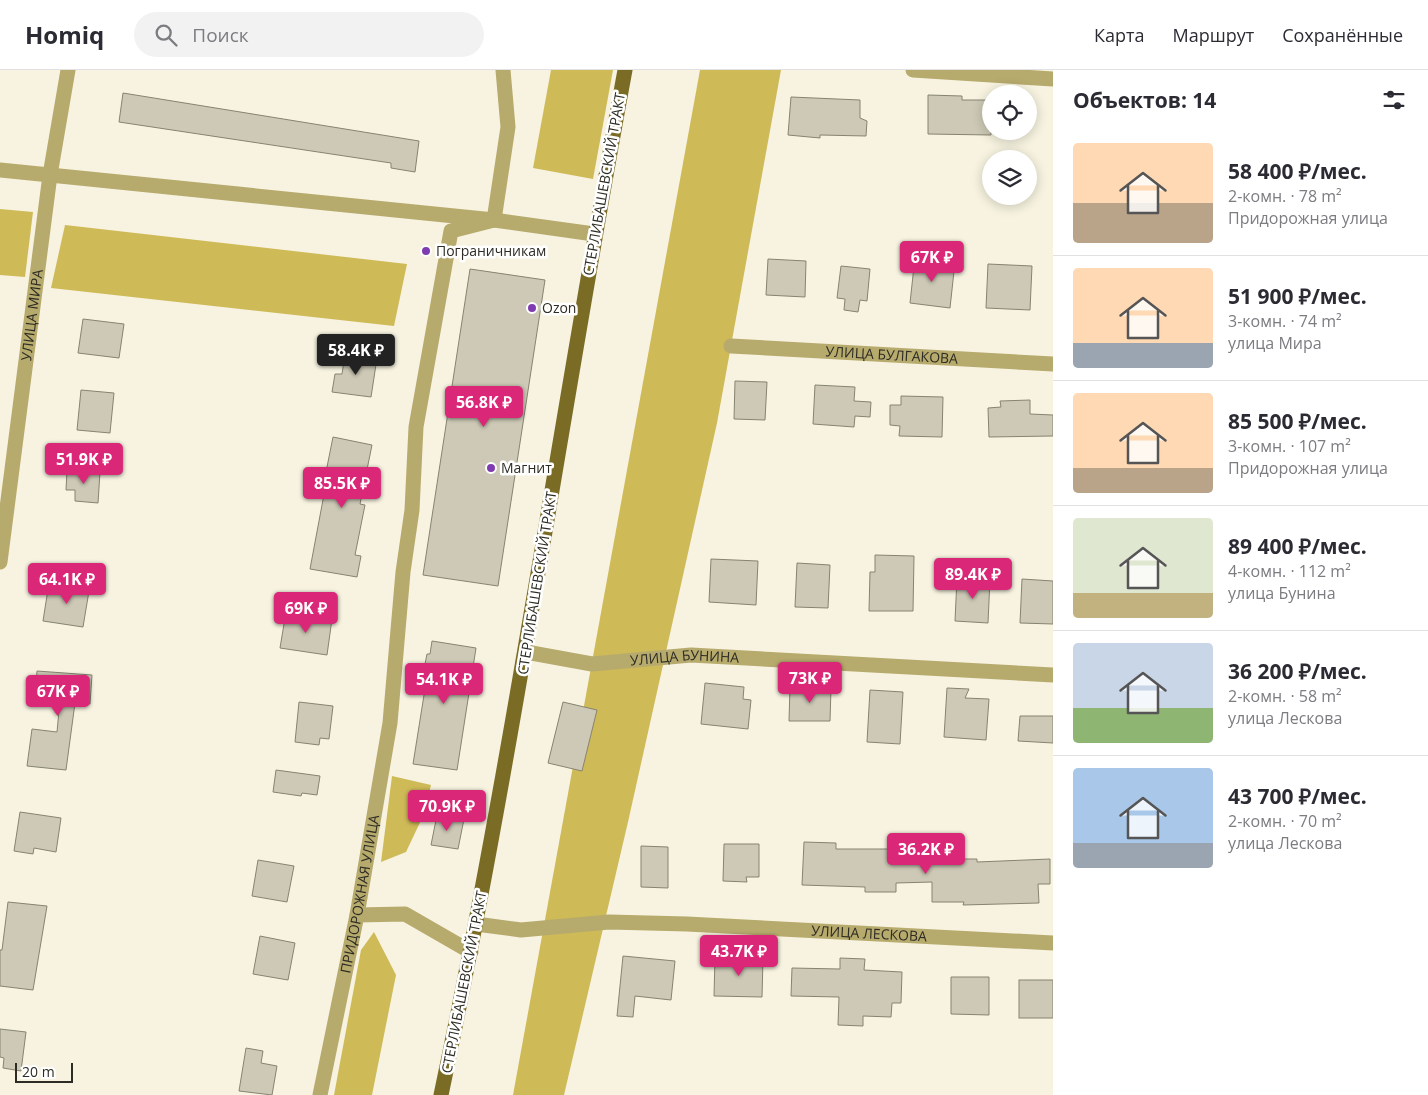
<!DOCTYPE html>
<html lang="ru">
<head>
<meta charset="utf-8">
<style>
  :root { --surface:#fff; --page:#f2f2f3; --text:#2b2b33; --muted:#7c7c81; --line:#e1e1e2; --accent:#db2777 }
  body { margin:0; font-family:"Open Sans",sans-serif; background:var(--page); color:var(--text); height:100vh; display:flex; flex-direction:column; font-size:19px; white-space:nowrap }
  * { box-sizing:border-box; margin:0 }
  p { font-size:16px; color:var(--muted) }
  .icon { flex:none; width:28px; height:28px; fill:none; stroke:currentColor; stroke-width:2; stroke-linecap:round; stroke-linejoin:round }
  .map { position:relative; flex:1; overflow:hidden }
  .details { display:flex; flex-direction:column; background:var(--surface); width:375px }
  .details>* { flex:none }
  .tools { position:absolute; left:982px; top:15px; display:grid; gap:10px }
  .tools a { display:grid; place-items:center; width:55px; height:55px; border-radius:50%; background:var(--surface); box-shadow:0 2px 12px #0003; font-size:25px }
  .scale { position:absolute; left:15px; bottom:12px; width:58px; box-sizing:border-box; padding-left:5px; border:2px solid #2d2c24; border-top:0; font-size:14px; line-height:18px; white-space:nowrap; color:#2d2c24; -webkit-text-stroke:4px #fff; paint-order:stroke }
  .price { position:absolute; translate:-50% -42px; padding:0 11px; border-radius:5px; background:var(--accent); color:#fff; font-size:16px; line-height:32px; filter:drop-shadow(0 1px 2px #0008) }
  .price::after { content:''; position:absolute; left:50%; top:30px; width:15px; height:11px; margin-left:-8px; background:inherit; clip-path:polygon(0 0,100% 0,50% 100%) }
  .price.on { background:#222; color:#fff }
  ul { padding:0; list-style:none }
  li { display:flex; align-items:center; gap:15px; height:125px; padding:0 20px }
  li+li { border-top:1px solid var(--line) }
  li span { display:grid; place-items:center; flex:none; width:140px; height:100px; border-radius:5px; color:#555 }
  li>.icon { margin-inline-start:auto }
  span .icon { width:60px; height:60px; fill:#fffc; stroke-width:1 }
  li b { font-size:21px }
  h2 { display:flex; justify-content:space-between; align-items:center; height:60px; padding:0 20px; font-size:21px }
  header { display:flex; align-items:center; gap:30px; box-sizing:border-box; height:70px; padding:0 25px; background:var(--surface); border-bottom:1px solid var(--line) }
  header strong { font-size:24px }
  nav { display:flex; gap:28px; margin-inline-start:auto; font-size:18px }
  .search { width:350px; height:45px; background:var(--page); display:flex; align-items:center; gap:12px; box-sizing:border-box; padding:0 18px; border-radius:28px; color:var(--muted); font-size:19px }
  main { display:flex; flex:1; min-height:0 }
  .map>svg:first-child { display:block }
  .forest { fill:#cfba58 }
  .building { fill:#cdc9b6; stroke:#868371 }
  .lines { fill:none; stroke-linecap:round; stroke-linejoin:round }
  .street { stroke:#b7aa6d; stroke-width:15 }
  .primary { stroke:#7b6c25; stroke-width:15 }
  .poi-dot { fill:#7f3cb0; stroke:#fff; stroke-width:2 }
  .labels { text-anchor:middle; stroke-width:5; stroke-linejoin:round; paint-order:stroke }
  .street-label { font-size:14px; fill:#2d2c24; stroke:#fff }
  .poi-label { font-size:14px; fill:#2d2c24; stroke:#fff; text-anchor:start }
</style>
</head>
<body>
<header>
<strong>Homiq</strong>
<div class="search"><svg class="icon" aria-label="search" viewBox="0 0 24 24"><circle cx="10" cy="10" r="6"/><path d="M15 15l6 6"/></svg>Поиск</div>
<nav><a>Карта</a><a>Маршрут</a><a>Сохранённые</a></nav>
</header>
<main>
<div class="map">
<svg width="1053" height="1025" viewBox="0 0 1053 1025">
  <rect width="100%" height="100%" fill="#f7f3e0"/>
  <g class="forest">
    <path d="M551,0H613L593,109L533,98Z"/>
    <path d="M700,0H781L717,353L628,752L564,1025H513Z"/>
    <path d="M0,139L33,142L25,207L0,205Z"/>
    <path d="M65,155L407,194L394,256L51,218Z"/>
    <path d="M392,706L431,715L424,744L406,782L381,792Z"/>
    <path d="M374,862L396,905L372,1025H334L361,880Z"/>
  </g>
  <g class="building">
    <path d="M123,23L419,71L415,102L391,98V93L119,52Z"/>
    <path d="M928,25L962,26V30H991V65L928,64Z"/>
    <path d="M791,27L860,30V48L867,51L866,66L820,65V68L788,65Z"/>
    <path d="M915,187L955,192L950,238L910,233Z"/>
    <path d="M768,189L806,191L805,227L766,225Z"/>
    <path d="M988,194L1032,196L1030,240L986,238Z"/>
    <path d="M841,196L870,199L867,231L860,230L858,242L844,240L845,229L837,228Z"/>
    <path d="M470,199L545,210L498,516L423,505Z"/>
    <path d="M83,249L124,254L119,288L78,283Z"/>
    <path d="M345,284L377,288L371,327L332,322L335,304H342Z"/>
    <path d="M735,311L767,312L765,350L734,349Z"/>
    <path d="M815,315L855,317L854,331L871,332L870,347L855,346L854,357L813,354Z"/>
    <path d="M81,320L114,323L110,363L77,360Z"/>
    <path d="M901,326L943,327L942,367L899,366L900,356L890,355V335H901Z"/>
    <path d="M1030,330V344L1053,345V366L989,367L988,338L1001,337L1000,331Z"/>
    <path d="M333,367L372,375L360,434L365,435L355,485L361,486L357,507L310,499L328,403L326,402Z"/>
    <path d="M67,400L100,402L98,433L75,431V420H66Z"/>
    <path d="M875,485L914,486L913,541H869L870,502H875Z"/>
    <path d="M711,489L758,491L756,535L709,532Z"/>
    <path d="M797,493L830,495L828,538L795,537Z"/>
    <path d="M957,508L990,509L988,553L955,551Z"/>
    <path d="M1022,509L1053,511V554L1020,553Z"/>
    <path d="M69,511L90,515L83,557L43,551L48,519L67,522Z"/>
    <path d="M286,542L332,549L327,585L280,578Z"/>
    <path d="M432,571L476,578L457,700L413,694L428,600L424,599L427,584H430Z"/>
    <path d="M37,601L92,605L90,634L75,633L66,700L27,696L32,659L57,662L60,630L35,629Z"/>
    <path d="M705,613L744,617L743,629L751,630L748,659L701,654Z"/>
    <path d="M790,617L831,618L830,651H789Z"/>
    <path d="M947,618L969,619L965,628L989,629L986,670L944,667Z"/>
    <path d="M870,620L903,622L900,674L867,672Z"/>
    <path d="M299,632L333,636L329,669L320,668L319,675L295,672Z"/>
    <path d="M563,632L597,640L582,701L548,693Z"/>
    <path d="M1020,646H1053V673L1018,671Z"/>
    <path d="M276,700L320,706L317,725L302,723L301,726L273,722Z"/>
    <path d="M20,742L61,748L56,782L34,778L33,784L14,781Z"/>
    <path d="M437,745L464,749L458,779L431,775Z"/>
    <path d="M804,772L836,773V779H904V789H977V792L1050,789V814H1038L1039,833L963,835L964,832H932V812L896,813V822H865V817L802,815Z"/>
    <path d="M724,774H759V807H746L747,812L723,811Z"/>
    <path d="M641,776L668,777V818L641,817Z"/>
    <path d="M258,790L294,796L287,832L252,826Z"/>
    <path d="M8,832L47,836L33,920L0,916V880H2Z"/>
    <path d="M260,866L295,873L288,910L253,904Z"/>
    <path d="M623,886L675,891L671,930L635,926L633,947L617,946Z"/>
    <path d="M715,888L763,889L762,927L714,926Z"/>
    <path d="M840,888L865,889L864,900L902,902L901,933H892L891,947L863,946V956L838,955L839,927L791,926L792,898L840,899Z"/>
    <path d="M951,907H989V945L951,944Z"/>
    <rect x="1019" y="910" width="34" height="38"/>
    <path d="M0,959L26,962L21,1001L3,998L4,988L0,987Z"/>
    <path d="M246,978L263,981L261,993L277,996L272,1025L239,1021Z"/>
  </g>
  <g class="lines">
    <g class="street">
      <path d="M913,0L1053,9"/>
      <path d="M0,100L494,150L594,164"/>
      <path id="s1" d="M731,276L1053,294"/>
      <path id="s2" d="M0,492L50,105L68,0"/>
      <path id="s3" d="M526,582L592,594L691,585L1053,605"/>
      <path d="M357,845L405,844L471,882"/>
      <path id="s4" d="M476,854L521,860L609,852L687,854L1053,873"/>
      <path id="s5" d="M320,1025L357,845L390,653L403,502L412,440L416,357L451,161L494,150L508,57L503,0"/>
    </g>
    <path class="primary" d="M441,1025C513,685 562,341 625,0"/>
  </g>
  <g class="poi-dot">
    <circle cx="426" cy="181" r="5"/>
    <circle cx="532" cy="238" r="5"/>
    <circle cx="491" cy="398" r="5"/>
  </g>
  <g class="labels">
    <g class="street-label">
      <text transform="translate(604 114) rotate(-80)" y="5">СТЕРЛИБАШЕВСКИЙ ТРАКТ</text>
      <text dy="5" stroke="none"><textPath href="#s2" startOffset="249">УЛИЦА МИРА</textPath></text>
      <text dy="5" stroke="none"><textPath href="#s1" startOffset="161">УЛИЦА БУЛГАКОВА</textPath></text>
      <text transform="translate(537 513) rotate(-81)" y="5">СТЕРЛИБАШЕВСКИЙ ТРАКТ</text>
      <text dy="5" stroke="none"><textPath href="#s3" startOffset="160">УЛИЦА БУНИНА</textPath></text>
      <text dy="5" stroke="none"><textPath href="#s5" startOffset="205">ПРИДОРОЖНАЯ УЛИЦА</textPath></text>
      <text dy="5" stroke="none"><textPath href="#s4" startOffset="394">УЛИЦА ЛЕСКОВА</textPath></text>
      <text transform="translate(464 912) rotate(-79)" y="5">СТЕРЛИБАШЕВСКИЙ ТРАКТ</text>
    </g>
    <g class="poi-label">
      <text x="436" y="186">Пограничникам</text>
      <text x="542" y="243">Ozon</text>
      <text x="501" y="403">Магнит</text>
    </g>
  </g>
</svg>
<div class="tools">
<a><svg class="icon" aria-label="locate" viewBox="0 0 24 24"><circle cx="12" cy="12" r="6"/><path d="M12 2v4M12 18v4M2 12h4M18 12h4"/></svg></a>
<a><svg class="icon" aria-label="layers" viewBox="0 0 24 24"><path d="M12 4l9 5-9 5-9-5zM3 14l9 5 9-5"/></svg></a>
</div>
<div class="scale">20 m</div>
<b class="price" style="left:932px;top:213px">67K ₽</b>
<b class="price on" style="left:356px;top:306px">58.4K ₽</b>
<b class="price" style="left:484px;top:358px">56.8K ₽</b>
<b class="price" style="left:84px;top:415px">51.9K ₽</b>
<b class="price" style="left:342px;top:439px">85.5K ₽</b>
<b class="price" style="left:973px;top:530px">89.4K ₽</b>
<b class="price" style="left:67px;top:535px">64.1K ₽</b>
<b class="price" style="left:306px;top:564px">69K ₽</b>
<b class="price" style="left:810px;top:634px">73K ₽</b>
<b class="price" style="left:444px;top:635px">54.1K ₽</b>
<b class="price" style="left:58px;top:647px">67K ₽</b>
<b class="price" style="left:447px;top:762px">70.9K ₽</b>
<b class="price" style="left:926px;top:805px">36.2K ₽</b>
<b class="price" style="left:739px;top:907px">43.7K ₽</b>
</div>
<section class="details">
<h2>Объектов: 14<svg class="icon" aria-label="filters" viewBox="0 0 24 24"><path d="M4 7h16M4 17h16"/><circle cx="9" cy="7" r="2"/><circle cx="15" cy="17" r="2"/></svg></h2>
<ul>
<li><span style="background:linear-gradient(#ffd9b3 60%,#b9a48a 0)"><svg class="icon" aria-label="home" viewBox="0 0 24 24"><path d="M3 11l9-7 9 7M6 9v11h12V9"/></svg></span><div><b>58 400 ₽/мес.</b><p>2-комн. · 78 m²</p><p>Придорожная улица</p></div></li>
<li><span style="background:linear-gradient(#ffd9b3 75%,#9aa5b1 0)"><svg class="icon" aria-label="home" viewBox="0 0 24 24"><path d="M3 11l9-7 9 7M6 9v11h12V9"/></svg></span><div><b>51 900 ₽/мес.</b><p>3-комн. · 74 m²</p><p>улица Мира</p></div></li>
<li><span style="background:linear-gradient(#ffd9b3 75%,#b9a48a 0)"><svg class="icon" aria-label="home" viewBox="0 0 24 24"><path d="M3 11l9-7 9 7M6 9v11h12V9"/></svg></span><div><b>85 500 ₽/мес.</b><p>3-комн. · 107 m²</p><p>Придорожная улица</p></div></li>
<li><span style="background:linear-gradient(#dfe7d0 75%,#c2b280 0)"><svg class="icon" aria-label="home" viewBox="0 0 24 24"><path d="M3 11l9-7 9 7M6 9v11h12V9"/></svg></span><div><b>89 400 ₽/мес.</b><p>4-комн. · 112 m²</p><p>улица Бунина</p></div></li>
<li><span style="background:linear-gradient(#c9d6e8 65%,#8fb573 0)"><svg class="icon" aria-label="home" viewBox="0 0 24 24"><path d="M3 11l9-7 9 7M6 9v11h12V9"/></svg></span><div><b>36 200 ₽/мес.</b><p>2-комн. · 58 m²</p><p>улица Лескова</p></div></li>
<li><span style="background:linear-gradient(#a9c7e8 75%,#9aa5b1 0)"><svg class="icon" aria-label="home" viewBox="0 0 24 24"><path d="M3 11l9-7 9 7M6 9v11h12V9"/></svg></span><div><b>43 700 ₽/мес.</b><p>2-комн. · 70 m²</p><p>улица Лескова</p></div></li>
</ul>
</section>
</main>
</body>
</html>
